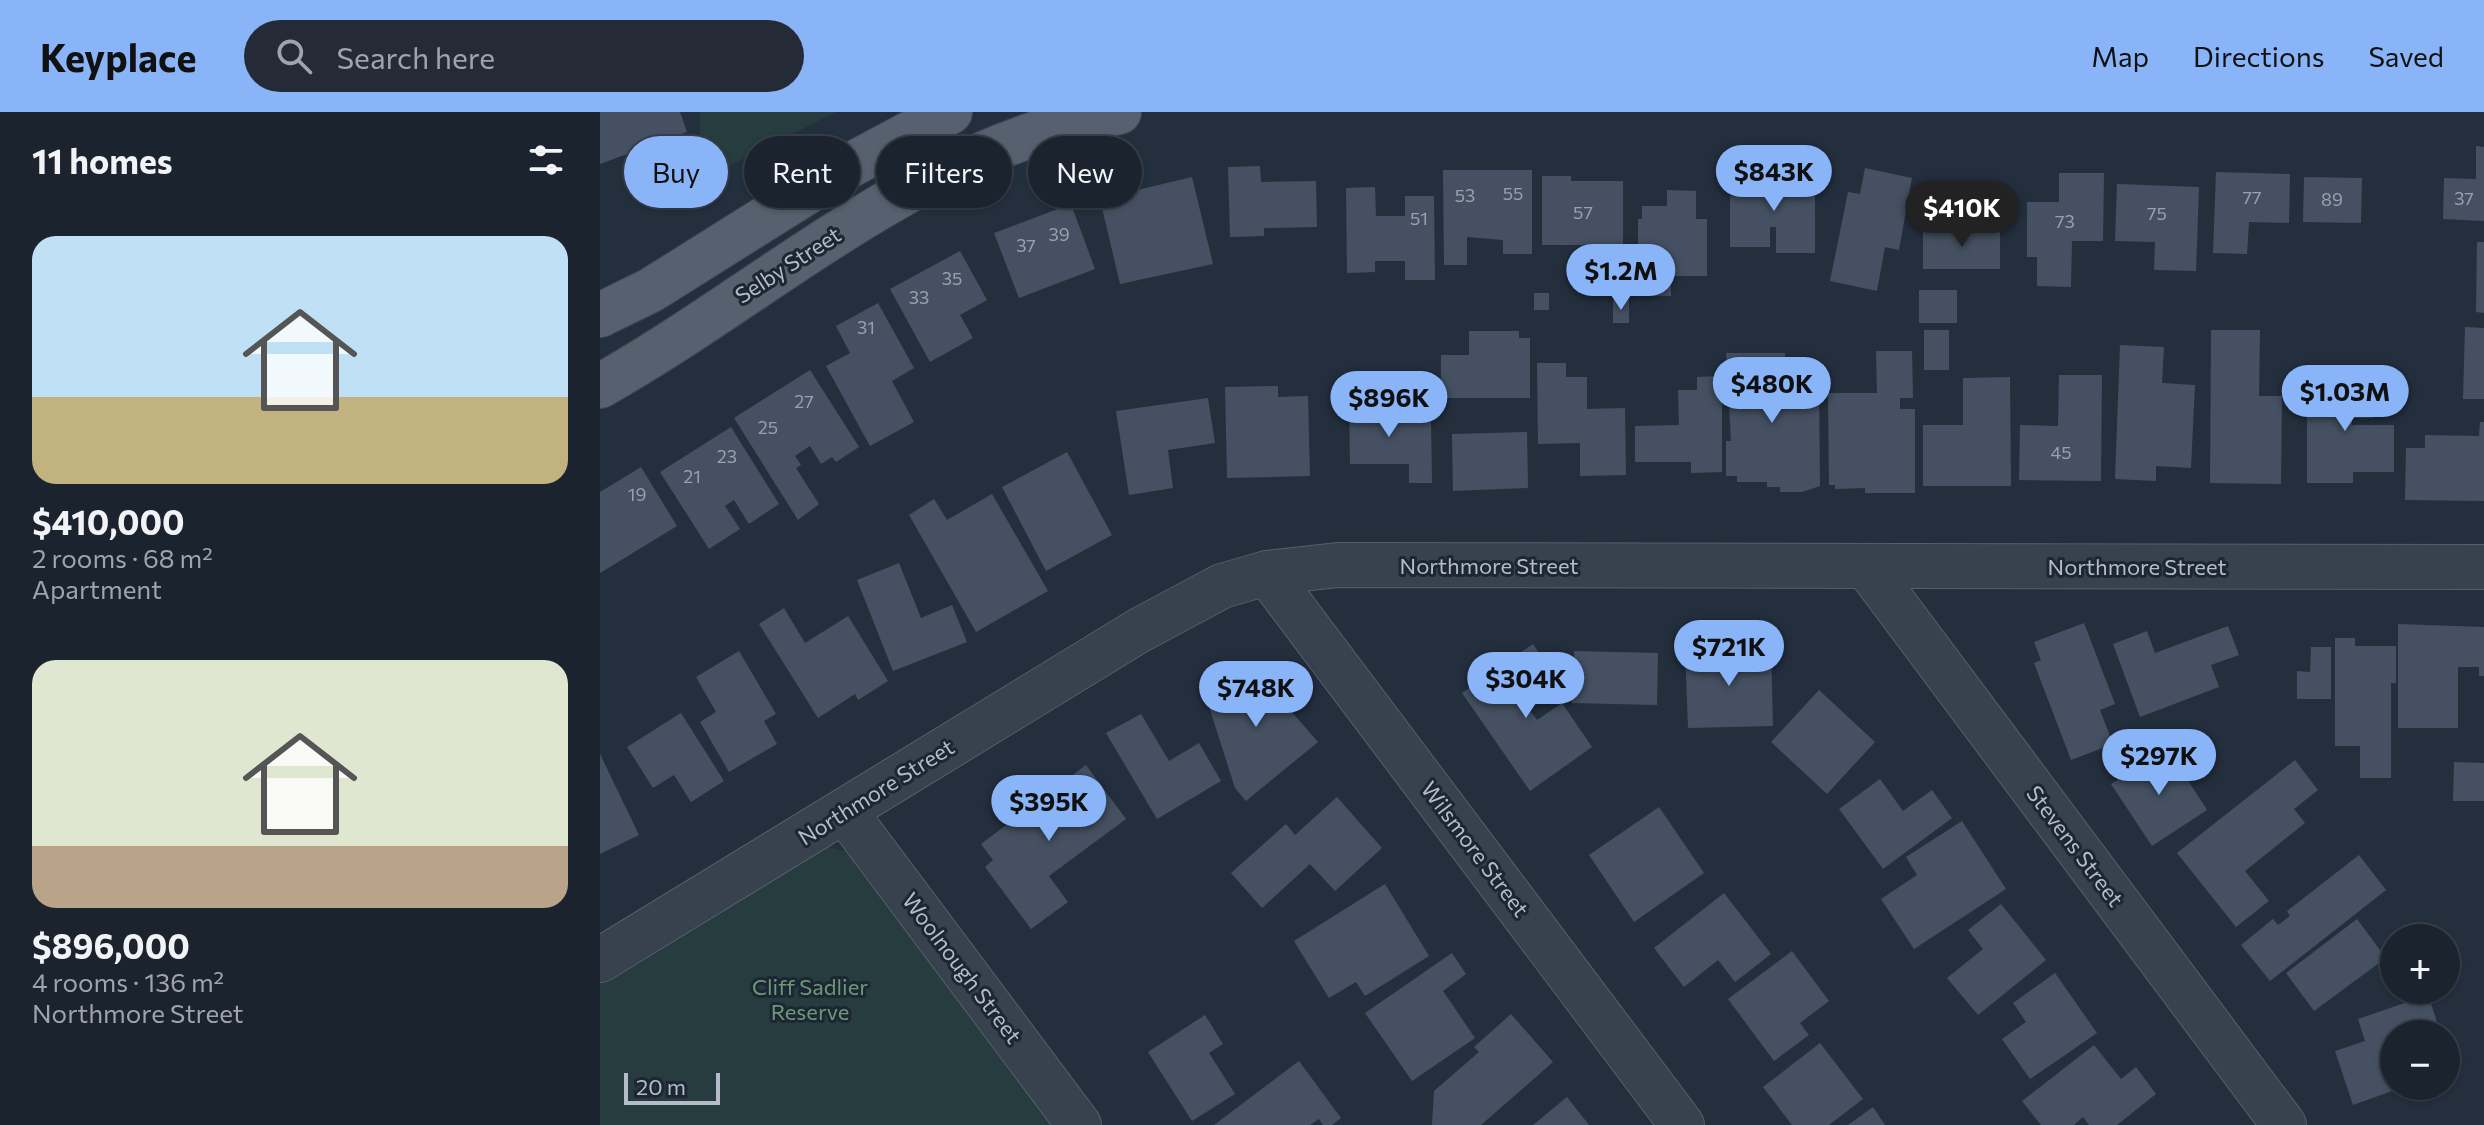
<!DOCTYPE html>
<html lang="en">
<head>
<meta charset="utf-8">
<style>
  :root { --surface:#1b232e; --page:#242b36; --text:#f1f3f6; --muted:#a0a4aa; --line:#39404a; --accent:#8ab4f8 }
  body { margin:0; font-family:Commissioner,sans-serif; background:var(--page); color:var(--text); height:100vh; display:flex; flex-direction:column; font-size:30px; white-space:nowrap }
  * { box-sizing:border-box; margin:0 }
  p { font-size:26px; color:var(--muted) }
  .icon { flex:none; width:44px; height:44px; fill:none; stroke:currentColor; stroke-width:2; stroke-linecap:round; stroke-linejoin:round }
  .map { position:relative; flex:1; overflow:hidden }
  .panel { display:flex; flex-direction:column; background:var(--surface); width:600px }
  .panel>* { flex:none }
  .top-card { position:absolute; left:24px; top:24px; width:760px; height:72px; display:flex; gap:16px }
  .buttons { position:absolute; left:1780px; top:812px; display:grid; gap:16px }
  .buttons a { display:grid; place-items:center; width:80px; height:80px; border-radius:50%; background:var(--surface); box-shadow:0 2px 6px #0004,0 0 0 2px var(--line); font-size:40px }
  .scale { position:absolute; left:24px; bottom:20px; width:96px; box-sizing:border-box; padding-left:8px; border:4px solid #b4bcc9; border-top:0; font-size:22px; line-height:28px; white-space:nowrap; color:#b4bcc9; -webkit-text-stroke:6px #1d2633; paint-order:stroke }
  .price { position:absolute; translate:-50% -68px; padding:0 18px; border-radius:28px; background:var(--accent); color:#111; font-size:26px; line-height:52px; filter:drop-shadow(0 2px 4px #0008) }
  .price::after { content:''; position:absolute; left:50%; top:48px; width:24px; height:18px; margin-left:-12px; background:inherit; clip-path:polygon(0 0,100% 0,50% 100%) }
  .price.on { background:#222; color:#fff }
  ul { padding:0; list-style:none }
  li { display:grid; align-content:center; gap:16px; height:424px; padding:0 32px }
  li span { display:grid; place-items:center; height:248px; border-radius:24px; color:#555 }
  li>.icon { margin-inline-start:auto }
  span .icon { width:144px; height:144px; fill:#fffc; stroke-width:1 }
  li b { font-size:34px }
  h2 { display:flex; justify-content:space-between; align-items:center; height:96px; padding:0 32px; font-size:34px }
  .chip { padding:0 28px; border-radius:36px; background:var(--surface); box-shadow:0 2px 6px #0004,0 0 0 2px var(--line); font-size:28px; line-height:72px }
  .chip.on { background:var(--accent); color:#111 }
  header { display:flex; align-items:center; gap:48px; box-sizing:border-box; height:112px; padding:0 40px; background:var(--accent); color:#111 }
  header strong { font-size:38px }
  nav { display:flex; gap:44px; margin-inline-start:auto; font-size:28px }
  .search { width:560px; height:72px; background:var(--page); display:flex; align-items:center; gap:20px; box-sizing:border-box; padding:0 28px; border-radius:44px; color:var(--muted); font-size:30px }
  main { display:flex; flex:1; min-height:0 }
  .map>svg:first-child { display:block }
  .green { fill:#263c3f }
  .building { fill:#455162 }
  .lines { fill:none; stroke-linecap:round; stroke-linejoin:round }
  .minor-casing { stroke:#565f6c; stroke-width:46 }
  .major-casing { stroke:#414a57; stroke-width:46 }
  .minor { stroke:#38414e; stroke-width:44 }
  .major { stroke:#56606e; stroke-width:44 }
  .labels { text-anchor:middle; stroke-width:6; stroke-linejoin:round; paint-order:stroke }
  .number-label { font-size:18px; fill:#98a1af }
  .street-label { font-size:22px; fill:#b4bcc9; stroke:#1d2633 }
  .park-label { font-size:22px; fill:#6b9a76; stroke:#1d2633 }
</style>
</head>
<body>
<header>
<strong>Keyplace</strong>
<div class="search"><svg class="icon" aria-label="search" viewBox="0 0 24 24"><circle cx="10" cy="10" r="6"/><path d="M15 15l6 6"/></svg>Search here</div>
<nav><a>Map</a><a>Directions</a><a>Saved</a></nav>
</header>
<main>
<section class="panel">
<h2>11 homes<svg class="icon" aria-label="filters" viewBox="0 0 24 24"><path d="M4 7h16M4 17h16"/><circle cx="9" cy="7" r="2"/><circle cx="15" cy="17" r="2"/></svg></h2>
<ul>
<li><span style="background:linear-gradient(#bfe0f5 65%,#c2b280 0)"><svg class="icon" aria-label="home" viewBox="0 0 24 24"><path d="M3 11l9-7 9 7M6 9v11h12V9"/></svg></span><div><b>$410,000</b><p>2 rooms · 68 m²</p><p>Apartment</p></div></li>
<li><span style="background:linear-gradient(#dfe7d0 75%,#b9a48a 0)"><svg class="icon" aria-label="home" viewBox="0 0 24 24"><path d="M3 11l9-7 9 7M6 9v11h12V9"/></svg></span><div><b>$896,000</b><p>4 rooms · 136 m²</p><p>Northmore Street</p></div></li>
</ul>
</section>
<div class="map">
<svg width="1884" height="1013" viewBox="0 0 1884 1013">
  <rect width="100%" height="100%" fill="#242f3e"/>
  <g class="green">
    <path d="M100,0H236L100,69Z"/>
    <path d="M227,735L254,741L461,1013H0V871L212,739Z"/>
  </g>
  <g class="building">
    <path d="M0,0H80L87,20L0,52Z"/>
    <path d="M1876,34L1884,35V109L1843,107L1844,66L1876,67Z"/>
    <path d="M660,54L661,70L716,69L717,115L664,116V124L630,125L628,55Z"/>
    <path d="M1265,56L1312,66L1299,138L1285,135L1277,179L1230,169L1248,80L1260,82Z"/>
    <path d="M843,58H932V142H903V128L867,125V153H844Z"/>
    <path d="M1616,60L1690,62L1689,111L1649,110L1647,142L1613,141Z"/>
    <path d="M1459,61H1504L1503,129H1472L1471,175L1437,174V145H1427V90H1459Z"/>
    <path d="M942,64H971V69H1023V133H942Z"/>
    <path d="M1138,64H1215V141H1176V115H1170V135H1130V84H1138Z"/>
    <path d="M592,65L613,152L520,172L500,87Z"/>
    <path d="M1704,65L1762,66L1761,111L1703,110Z"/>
    <path d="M1517,72L1599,75L1596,159L1554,158L1555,130L1515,129Z"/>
    <path d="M775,75L776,104H805V84H834L835,168H805V149H775V160L747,161L746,76Z"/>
    <path d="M1067,78L1096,79V107H1107V164H1071V184H1038V107H1042V94H1067Z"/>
    <path d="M471,92L495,157L419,186L394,121Z"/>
    <rect x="1323" y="117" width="77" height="40"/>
    <path d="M1877,130H1884V201L1876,200Z"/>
    <path d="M360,139L387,188L360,203L373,226L330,250L290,177Z"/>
    <rect x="1319" y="178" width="38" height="33"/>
    <rect x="934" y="181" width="15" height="17"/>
    <rect x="1013" y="188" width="16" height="23"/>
    <path d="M278,191L314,256L292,269L314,310L270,334L226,254L250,241L236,214Z"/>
    <path d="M1865,215L1884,216V287H1863Z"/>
    <rect x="1324" y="218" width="25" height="40"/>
    <path d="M1611,218H1660L1659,284H1682L1681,372L1610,371Z"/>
    <path d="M869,219H919V226H930V286H841V243H869Z"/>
    <path d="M1520,233L1564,235L1562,271L1595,273L1591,356L1556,354V369L1515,367Z"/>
    <path d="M1276,239H1312L1313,286H1300V297H1315V381H1265V376L1235,377V373H1229L1228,281H1277Z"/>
    <path d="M1126,241H1185L1186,273H1219L1220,374L1202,380H1180V375H1167V370H1137V364H1126V329H1131Z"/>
    <path d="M937,251H966V265H987V297L1025,296L1026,363L980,364V331L938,332Z"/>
    <path d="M210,258L259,335L236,350L232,345L221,352L210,334L195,344L201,353L196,356L219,392L198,408L134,306Z"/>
    <path d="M1459,263H1502L1501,369L1419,368L1420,313L1458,314Z"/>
    <path d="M1122,264V360L1091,361V350H1035V314L1079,313L1078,278H1097V265Z"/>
    <path d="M1410,265L1411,374H1323V313H1363V266Z"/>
    <path d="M1773,268V306H1752V313H1794V360H1753V371H1707V269Z"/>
    <path d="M678,274V285L708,284L710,364L627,366L625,275Z"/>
    <path d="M608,286L615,331L568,338L573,376L529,383L516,299Z"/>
    <path d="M791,286V310L831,309L832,371H809V352H750L749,287Z"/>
    <path d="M1880,310H1884V389L1805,388L1806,336H1825V323L1879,324Z"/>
    <path d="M131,315L179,392L149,412L134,388L125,394L140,417L109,437L60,360Z"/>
    <path d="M927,320L928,376L853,379L852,322Z"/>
    <path d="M467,340L512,423L446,459L402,375Z"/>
    <path d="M41,355L77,414L0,461V380Z"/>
    <path d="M392,382L448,479L376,520L309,403L334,387L347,408Z"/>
    <path d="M299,451L321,506L352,493L367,530L293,559L257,468Z"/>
    <path d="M184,496L205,531L248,504L288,569L258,588L255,582L218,606L159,512Z"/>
    <path d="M1484,511L1515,592L1500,598L1513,632L1471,648L1434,551L1441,548L1434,530Z"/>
    <path d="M1798,512L1884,515V564H1879V555H1858V616H1798Z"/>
    <path d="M1628,514L1639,543L1611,553L1619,575L1540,605L1513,532L1547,519L1555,541Z"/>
    <path d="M1735,526H1755V534H1796V571H1791V666H1760V634H1735Z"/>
    <path d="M933,532L952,560L919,583L937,608L962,591L992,635L930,679L862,581Z"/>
    <path d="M1711,535H1731V587H1697V559L1710,560Z"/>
    <path d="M1171,536L1173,614L1088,616L1085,538Z"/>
    <path d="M139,539L176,602L164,609L177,632L129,660L100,610L116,600L96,565Z"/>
    <path d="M974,539L1058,541L1057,593L972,591Z"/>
    <path d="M657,552L678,577L683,590L718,630L646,689L635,676L605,582L628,563Z"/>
    <path d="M1219,578L1275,630L1227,682L1171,630Z"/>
    <path d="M81,601L124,669L91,690L74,663L53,676L27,635Z"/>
    <path d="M541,602L569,649L599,631L621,669L557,707L506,621Z"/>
    <path d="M1567,636L1607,698L1552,734L1511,672Z"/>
    <path d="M0,642L39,723L0,742Z"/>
    <path d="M1695,648L1718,678L1694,697L1705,711L1645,759L1669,789L1636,815L1577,741Z"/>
    <path d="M1854,650L1884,651V689H1853Z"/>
    <path d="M486,653L526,707L449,764L468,790L431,817L385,755L393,748L381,732Z"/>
    <path d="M1280,667L1303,699L1332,678L1352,706L1283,757L1239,697Z"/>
    <path d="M737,685L782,736L735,779L710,752L662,796L631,761L686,712L695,723Z"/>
    <path d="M1059,695L1104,761L1034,810L989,743Z"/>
    <path d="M1362,709L1406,777L1314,837L1281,787L1317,763L1306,745Z"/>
    <path d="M1759,743L1786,778L1670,869L1641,833L1673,807L1678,813L1690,804L1687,799Z"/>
    <path d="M785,772L829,844L765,884L756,870L729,886L694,829Z"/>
    <path d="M1124,781L1171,842L1135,870L1118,848L1084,875L1054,836Z"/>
    <path d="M1401,792L1446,848L1378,903L1347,866L1383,837L1368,818Z"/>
    <path d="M1757,807L1786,846L1714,899L1686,861Z"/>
    <path d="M1192,839L1229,889L1200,911L1209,923L1174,949L1128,887Z"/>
    <path d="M852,841L866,862L843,879L875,926L812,969L765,901Z"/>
    <path d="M1455,861L1497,921L1430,967L1402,927L1426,910L1413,891Z"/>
    <path d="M1828,883L1841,922H1794V974H1806L1753,993L1735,939L1765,929L1758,907Z"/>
    <path d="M911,902L953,950L881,1013H832L834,979L879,940L874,935Z"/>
    <path d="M605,903L623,932L609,941L635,982L592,1009L548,940Z"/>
    <path d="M1220,931L1263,987L1229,1013H1192L1163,975Z"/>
    <path d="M1494,933L1521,967L1536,955L1556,982L1517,1013H1489L1483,1005L1474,1013H1441L1422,989Z"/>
    <path d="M699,949L741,1006L732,1013H723L719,1007L710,1013H614Z"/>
    <path d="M967,985L989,1013H933Z"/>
    <path d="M1273,995L1285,1013H1248Z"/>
  </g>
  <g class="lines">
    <defs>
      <g id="minor">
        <path d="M1267,455L1684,1013"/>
        <path d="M667,461L1082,1013"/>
        <path d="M245,700L479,1013"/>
        <path d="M0,848L538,519L622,474L667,461L738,453L1884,455"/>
      </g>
      <g id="major">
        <path d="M0,203L51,178L247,55L350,0"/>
        <path d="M0,274C170,178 320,35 519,0"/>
      </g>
    </defs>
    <use href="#minor" class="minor-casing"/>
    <use href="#major" class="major-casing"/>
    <use href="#minor" class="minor"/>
    <use href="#major" class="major"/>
  </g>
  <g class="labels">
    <g class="number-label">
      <text x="913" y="88">55</text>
      <text x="865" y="90">53</text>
      <text x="1652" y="92">77</text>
      <text x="1864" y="93">37</text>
      <text x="1732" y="94">89</text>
      <text x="983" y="107">57</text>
      <text x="1557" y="108">75</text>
      <text x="819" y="113">51</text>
      <text x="1465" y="116">73</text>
      <text x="459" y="129">39</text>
      <text x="426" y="140">37</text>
      <text x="352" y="173">35</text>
      <text x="319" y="192">33</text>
      <text x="266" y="222">31</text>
      <text x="204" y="296">27</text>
      <text x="168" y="322">25</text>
      <text x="1461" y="347">45</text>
      <text x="127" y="351">23</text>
      <text x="92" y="371">21</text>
      <text x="37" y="389">19</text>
    </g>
    <g class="street-label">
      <text transform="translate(188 153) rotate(-33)" y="8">Selby Street</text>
      <text x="889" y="462">Northmore Street</text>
      <text x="1537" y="463">Northmore Street</text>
      <text transform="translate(276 680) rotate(-32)" y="8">Northmore Street</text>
      <text transform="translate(1475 734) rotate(53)" y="8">Stevens Street</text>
      <text transform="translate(875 737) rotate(53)" y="8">Wilsmore Street</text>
      <text transform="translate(362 856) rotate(53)" y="8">Woolnough Street</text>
    </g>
    <g class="park-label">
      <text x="210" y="883">Cliff Sadlier<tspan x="210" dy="25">Reserve</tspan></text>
    </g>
  </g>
</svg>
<div class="buttons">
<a>+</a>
<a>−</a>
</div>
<div class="scale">20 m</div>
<b class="price" style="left:1174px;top:101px">$843K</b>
<b class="price on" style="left:1362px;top:137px">$410K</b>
<b class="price" style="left:1021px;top:200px">$1.2M</b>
<b class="price" style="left:1172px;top:313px">$480K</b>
<b class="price" style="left:1745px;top:321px">$1.03M</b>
<b class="price" style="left:789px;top:327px">$896K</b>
<b class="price" style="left:1129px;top:576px">$721K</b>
<b class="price" style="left:926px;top:608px">$304K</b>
<b class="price" style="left:656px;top:617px">$748K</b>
<b class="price" style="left:1559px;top:685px">$297K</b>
<b class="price" style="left:449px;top:731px">$395K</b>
<div class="top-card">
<a class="chip on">Buy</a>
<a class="chip">Rent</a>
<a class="chip">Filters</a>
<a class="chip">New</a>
</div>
</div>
</main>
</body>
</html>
